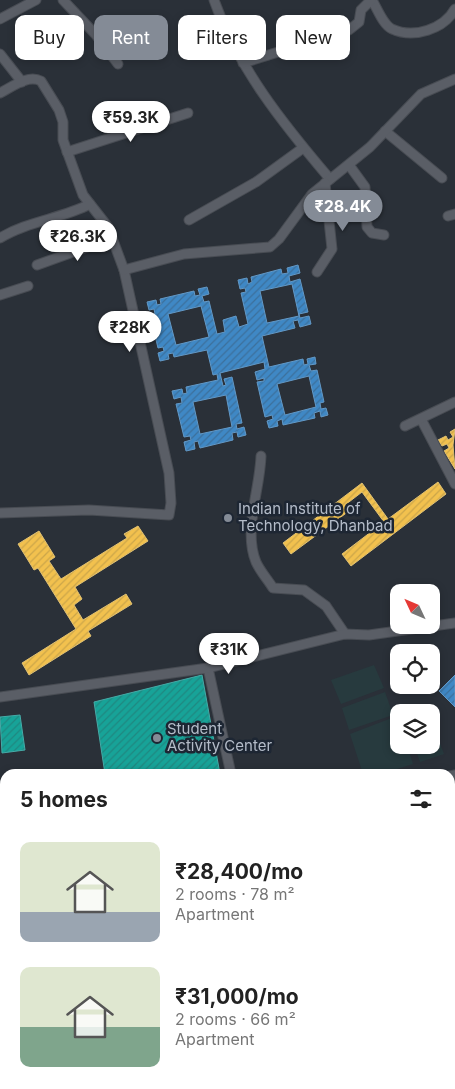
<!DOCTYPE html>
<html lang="en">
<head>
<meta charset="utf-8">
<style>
  :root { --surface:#fff; --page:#f2f2f2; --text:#222; --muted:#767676; --accent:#848b96 }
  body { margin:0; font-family:Inter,sans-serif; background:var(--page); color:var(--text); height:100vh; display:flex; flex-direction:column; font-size:19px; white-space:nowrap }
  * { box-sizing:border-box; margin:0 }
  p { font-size:16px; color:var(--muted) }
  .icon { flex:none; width:28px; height:28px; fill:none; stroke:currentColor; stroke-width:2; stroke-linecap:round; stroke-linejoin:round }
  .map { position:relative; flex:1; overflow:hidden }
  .sheet { position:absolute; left:0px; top:769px; width:455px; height:321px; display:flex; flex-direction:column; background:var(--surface); border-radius:15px 15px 0 0; box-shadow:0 2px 8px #0003 }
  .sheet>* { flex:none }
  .top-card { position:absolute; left:15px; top:15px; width:425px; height:45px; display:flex; gap:10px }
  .needle { width:32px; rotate:314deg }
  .tools { position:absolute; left:390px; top:584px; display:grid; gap:10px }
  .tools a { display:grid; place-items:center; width:50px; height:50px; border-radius:10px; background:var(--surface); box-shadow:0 2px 8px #0003; font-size:25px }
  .price { position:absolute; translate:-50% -42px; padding:0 11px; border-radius:18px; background:#fff; color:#222; font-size:16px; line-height:32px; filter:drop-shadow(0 1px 2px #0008) }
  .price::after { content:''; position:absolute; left:50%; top:30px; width:15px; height:11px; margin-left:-8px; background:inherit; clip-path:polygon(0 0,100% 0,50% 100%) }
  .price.current { background:var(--accent); color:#fff }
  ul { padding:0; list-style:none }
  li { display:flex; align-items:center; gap:15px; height:125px; padding:0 20px }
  li span { display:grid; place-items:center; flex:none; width:140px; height:100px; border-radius:10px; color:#555 }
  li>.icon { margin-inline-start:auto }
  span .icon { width:60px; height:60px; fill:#fffc; stroke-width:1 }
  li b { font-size:21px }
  h2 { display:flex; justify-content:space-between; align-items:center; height:60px; padding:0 20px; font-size:21px }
  .tag { padding:0 18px; border-radius:10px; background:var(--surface); box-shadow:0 2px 8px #0003; font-size:18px; line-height:45px }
  .tag.current { background:var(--accent); color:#fff }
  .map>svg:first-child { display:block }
  .green { fill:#273a3e }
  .homes { fill:url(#homes-hatch); stroke:#dfc073 }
  .schools { fill:url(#schools-hatch); stroke:#6298c6; fill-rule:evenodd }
  .public { fill:url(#public-hatch); stroke:#46aaa7 }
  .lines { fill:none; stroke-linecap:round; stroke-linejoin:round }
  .street-casing { stroke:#484c53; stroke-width:11 }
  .street { stroke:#5a5e66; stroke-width:9 }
  .poi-dot { fill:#848b96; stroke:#1d2633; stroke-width:2 }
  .labels { text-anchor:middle; stroke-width:5; stroke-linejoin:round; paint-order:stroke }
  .poi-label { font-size:15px; fill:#b4bcc9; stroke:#1d2633; text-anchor:start }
</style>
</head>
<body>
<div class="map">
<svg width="455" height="1089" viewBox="0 0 455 1089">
  <defs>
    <pattern id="homes-hatch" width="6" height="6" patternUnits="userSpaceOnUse" patternTransform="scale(1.25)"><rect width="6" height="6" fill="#f2c14e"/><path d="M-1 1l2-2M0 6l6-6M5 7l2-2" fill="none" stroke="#cca64a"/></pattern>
    <pattern id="schools-hatch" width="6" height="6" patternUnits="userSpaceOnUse" patternTransform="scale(1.25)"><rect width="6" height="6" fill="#3f88c5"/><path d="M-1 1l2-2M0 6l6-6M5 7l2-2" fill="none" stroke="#3c709c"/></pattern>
    <pattern id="public-hatch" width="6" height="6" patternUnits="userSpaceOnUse" patternTransform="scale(1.25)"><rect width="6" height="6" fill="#17a398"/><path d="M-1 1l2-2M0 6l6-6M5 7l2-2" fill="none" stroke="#1f8881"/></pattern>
  </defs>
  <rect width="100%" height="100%" fill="#2a3038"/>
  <g class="green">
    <path d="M374,665L384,688L341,704L331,680Z"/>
    <path d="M385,692L393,715L349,730L342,708Z"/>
    <path d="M397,716L399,745H407L413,764L381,774H363L350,734Z"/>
    <path d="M431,720L444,754L420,762L414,745H431Z"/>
  </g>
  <g class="homes">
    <path d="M455,429L453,445L455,469L444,451L449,448L447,444L442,446L438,440L446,436L448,440L453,437L450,432Z"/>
    <path d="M438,482L446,494L351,566L342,554L384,522L362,492L345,505L349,511L291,554L283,543L362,483L388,519Z"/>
    <path d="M138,526L148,541L75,587L82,599L74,605L83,620L126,594L132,604L88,631L91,636L29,675L22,663L76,629L38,568L34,570L18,544L39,531L55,557L49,561L61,579L127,538L124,534Z"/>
  </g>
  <g class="schools">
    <path d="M298,265L300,273L289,276L290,282L300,279L308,312L299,314L300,318L309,316L311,324L300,327L298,320L293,321L295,328L262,336L269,367L303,359L304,365L308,364L307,359L315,357L316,364L309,365L311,371L317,370L324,402L320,403L321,409L326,408L328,415L321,417L320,411L314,413L315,418L283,425L282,419L277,421L278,426L269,428L267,421L273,419L272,415L265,417L257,382L264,381V378L257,380L255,372L265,369L264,362L220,373L223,386L226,385L224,379L232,377L242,423L236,424L237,429L244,427L246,435L238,437L237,432L232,433L233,440L200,448L198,441L194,442L195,449L186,451L184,442L191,440L190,436L184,437L176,404L182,403L181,397L174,399L172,391L182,389L183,394L187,393L186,387L218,380L217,374L213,375L207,350L174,357L173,353L168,354L169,359L160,361L158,353L164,351L163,347L158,348L150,315L155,314L154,309L149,310L147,302L156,300L157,305L161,304L160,299L194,291L195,296L200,295L198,289L207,287L209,294L202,296L204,302L209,301L217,334L225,332L223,320L236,316L239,327L248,324L241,293L246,292L245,288L240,289L238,280L247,278L248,284L252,282L251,277L281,269L282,274L288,273L287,268ZM292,284L299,316L267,323L260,291ZM201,306L209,337L176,345L168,314ZM309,376L316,407L285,415L277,384ZM226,395L232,427L200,434L193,402Z"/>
    <path d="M455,675V707L439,691Z"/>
  </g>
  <g class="public">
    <path d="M202,675L220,774H105L94,702Z"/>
    <path d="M20,715L25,750L2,753L0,717Z"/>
  </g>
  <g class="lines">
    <defs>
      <g id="street">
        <path d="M63,0L96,35L118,64"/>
        <path d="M214,0C238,68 284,125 330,179"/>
        <path d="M372,0C377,8 383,25 392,29C414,39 444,29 455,9"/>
        <path d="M0,19L36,0"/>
        <path d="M0,54L22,82"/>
        <path d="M243,63L349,30L359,22L361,10L371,0"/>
        <path d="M0,93C12,87 28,74 41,81L59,110L63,122V140L83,195L108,227L124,270L169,473L171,503L169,515L89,510L0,513"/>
        <path d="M385,131L442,178"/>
        <path d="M67,152L188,113"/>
        <path d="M349,165L365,187L367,227L372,233L384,235"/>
        <path d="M448,216L455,214"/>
        <path d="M189,220L256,182L303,148"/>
        <path d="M0,238C28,221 61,219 90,204"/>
        <path d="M37,265L112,238"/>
        <path d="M124,270L184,254L270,247L279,239L312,194L370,147L421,94L455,79"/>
        <path d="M317,272L332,249L325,183"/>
        <path d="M0,295L28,286"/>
        <path d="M421,419L455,484"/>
        <path d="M405,426L455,402"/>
        <path d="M261,456C260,490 243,530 256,562C260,571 268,580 273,588L304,590L326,606L345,634"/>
        <path d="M208,668L231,774"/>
        <path d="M0,697L208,668L345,634L369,635L455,623"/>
        <path d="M450,776L455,775"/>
        <path d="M0,785L5,829"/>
        <path d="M450,811L455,810"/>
        <path d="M35,1085L37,1089"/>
      </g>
    </defs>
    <use href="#street" class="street-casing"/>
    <use href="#street" class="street"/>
  </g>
  <g class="poi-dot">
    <circle cx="228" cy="518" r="5"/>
    <circle cx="157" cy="738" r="5"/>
  </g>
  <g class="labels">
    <g class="poi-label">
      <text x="238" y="514">Indian Institute of<tspan x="238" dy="17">Technology, Dhanbad</tspan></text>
      <text x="167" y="734">Student<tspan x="167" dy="17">Activity Center</tspan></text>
    </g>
  </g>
</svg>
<div class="tools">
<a><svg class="needle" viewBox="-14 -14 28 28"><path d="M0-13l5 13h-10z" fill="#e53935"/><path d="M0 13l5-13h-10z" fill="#767676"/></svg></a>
<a><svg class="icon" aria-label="locate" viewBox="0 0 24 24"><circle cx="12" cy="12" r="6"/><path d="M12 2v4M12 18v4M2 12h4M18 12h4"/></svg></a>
<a><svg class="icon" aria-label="layers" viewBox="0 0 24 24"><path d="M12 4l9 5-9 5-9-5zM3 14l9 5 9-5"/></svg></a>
</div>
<b class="price" style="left:131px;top:143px">₹59.3K</b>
<b class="price current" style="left:343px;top:232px">₹28.4K</b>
<b class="price" style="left:78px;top:262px">₹26.3K</b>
<b class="price" style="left:130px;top:353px">₹28K</b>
<b class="price" style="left:229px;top:675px">₹31K</b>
<div class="top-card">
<a class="tag">Buy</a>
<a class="tag current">Rent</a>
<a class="tag">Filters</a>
<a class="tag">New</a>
</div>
<section class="sheet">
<h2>5 homes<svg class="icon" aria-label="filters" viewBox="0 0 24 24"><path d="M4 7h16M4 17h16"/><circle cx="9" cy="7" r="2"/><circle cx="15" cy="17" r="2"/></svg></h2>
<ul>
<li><span style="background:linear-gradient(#dfe7d0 70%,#9aa5b1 0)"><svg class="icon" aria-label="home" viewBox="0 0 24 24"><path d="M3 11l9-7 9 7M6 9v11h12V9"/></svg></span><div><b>₹28,400/mo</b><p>2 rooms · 78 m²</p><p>Apartment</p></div></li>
<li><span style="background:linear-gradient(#dfe7d0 60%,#7fa58c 0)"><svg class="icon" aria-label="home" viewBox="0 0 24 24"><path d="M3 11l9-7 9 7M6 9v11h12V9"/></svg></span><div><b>₹31,000/mo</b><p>2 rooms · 66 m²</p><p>Apartment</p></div></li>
</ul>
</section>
</div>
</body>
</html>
